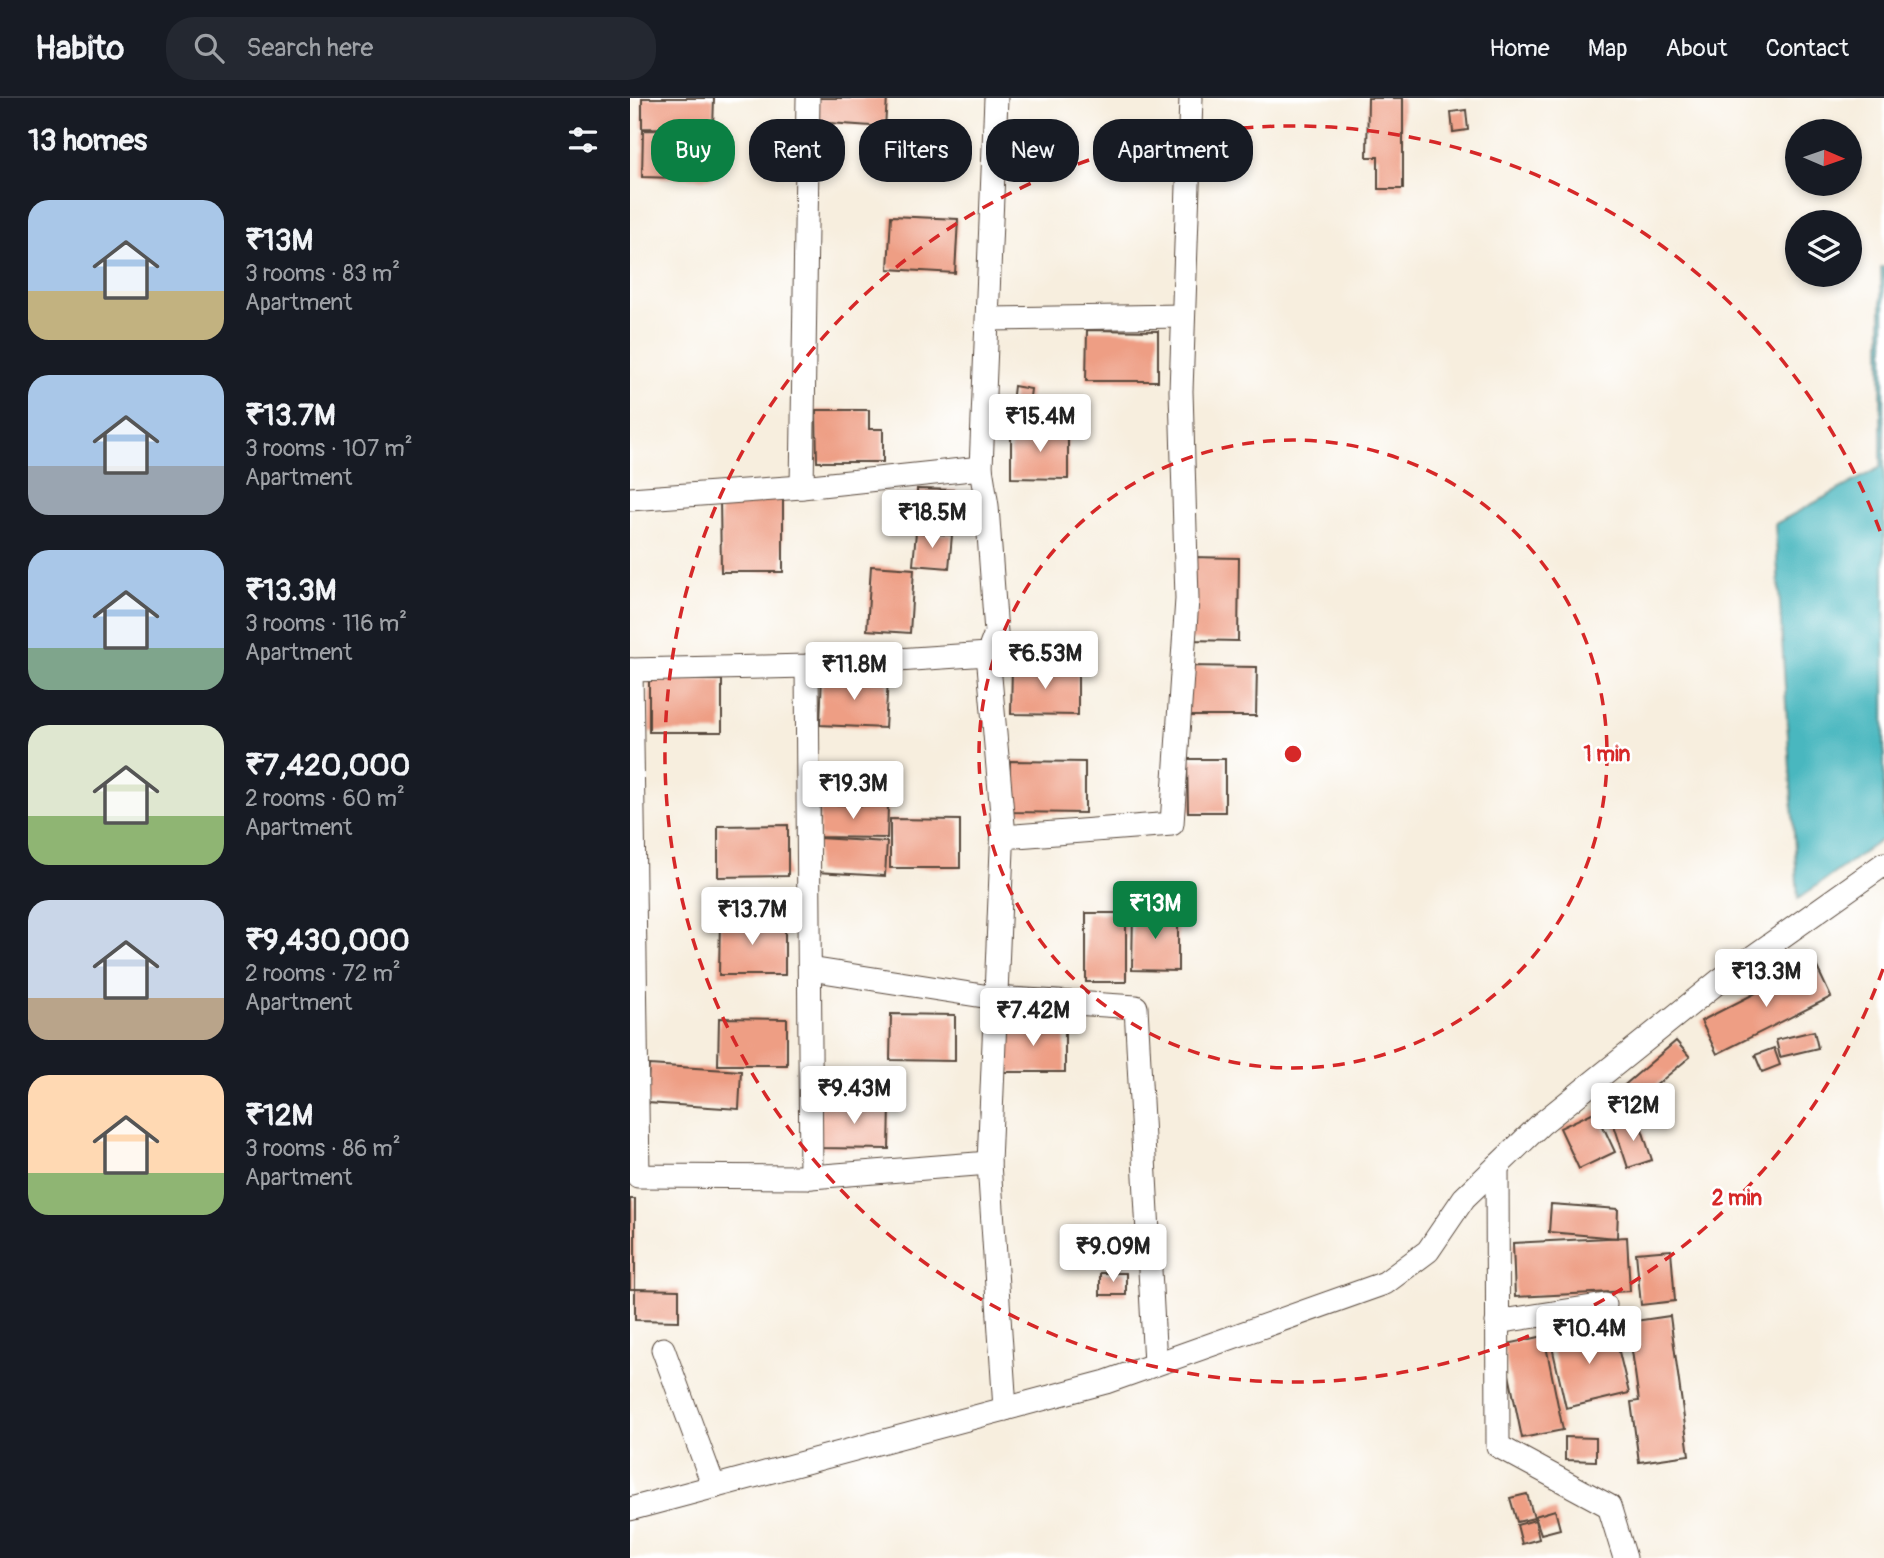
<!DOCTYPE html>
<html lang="en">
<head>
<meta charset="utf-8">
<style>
  :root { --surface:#171b24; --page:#242831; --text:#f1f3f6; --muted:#9ea1a6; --line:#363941; --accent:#0b8043 }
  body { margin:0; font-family:Pangolin,sans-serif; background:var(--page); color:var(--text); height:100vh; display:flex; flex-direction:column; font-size:26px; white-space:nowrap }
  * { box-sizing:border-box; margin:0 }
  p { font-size:23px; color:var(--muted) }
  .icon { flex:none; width:38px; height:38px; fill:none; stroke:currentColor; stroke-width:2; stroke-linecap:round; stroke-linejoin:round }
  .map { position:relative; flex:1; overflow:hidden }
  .drawer { display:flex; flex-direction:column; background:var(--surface); width:630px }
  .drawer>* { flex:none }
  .hud { position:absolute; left:21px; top:21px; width:665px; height:63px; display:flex; gap:14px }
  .needle { width:46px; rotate:92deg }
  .fabs { position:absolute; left:1155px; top:21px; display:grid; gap:14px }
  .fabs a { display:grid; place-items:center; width:77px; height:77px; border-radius:50%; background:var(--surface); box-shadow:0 4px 10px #0003; font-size:35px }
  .price { position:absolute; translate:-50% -60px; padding:0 16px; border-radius:7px; background:#fff; color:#222; font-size:23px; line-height:46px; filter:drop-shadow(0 2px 4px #0008) }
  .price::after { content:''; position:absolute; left:50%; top:42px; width:21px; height:16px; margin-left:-10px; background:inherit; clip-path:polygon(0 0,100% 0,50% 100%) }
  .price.selected { background:var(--accent); color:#fff }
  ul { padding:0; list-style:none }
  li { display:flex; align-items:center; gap:21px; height:175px; padding:0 28px }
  li span { display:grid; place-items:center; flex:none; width:196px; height:140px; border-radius:21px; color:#555 }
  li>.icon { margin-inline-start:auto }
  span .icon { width:84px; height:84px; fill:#fffc; stroke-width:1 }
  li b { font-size:30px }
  h2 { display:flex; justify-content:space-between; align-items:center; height:84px; padding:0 28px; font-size:30px }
  .pill { padding:0 24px; border-radius:28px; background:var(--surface); box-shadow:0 4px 10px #0003; font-size:24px; line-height:63px }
  .pill.selected { background:var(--accent); color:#fff }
  header { display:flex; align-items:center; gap:42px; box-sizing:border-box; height:98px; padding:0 35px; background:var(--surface); border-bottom:2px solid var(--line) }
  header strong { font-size:33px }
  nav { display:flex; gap:38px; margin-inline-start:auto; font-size:24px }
  .search { width:490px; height:63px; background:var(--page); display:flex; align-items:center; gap:18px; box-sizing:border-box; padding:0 24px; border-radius:28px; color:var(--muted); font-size:26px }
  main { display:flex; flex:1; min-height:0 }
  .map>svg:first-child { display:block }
  .water { fill:#48b7bf; stroke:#42706e; stroke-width:2 }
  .building { fill:#ee9e84 }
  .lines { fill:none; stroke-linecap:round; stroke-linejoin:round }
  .minor-casing { stroke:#57473b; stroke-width:25 }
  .minor { stroke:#fff; stroke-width:23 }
  .ring { fill:none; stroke:#d62828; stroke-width:3.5; stroke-dasharray:12 9 }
  .centre { fill:#d62828; stroke:#fff; stroke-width:3.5 }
  .ring-label { font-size:21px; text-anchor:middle; font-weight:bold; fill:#d62828; stroke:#fff; stroke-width:5; stroke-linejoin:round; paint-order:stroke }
</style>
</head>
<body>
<header>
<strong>Habito</strong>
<div class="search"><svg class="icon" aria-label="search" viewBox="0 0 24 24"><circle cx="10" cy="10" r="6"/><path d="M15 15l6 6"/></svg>Search here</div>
<nav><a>Home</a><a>Map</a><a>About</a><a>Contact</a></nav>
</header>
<main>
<section class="drawer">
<h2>13 homes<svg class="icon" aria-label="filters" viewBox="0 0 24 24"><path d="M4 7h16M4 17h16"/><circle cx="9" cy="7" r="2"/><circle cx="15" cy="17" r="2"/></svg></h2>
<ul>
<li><span style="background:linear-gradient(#a9c7e8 65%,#c2b280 0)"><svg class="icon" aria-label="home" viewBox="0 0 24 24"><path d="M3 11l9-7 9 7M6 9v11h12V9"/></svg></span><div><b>₹13M</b><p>3 rooms · 83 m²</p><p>Apartment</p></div></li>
<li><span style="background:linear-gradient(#a9c7e8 65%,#9aa5b1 0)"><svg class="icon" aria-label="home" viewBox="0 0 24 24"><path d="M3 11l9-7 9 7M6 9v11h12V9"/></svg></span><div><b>₹13.7M</b><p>3 rooms · 107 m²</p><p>Apartment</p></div></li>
<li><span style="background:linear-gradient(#a9c7e8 70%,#7fa58c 0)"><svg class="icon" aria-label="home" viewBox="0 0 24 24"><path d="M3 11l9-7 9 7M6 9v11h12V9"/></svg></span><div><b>₹13.3M</b><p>3 rooms · 116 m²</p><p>Apartment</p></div></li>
<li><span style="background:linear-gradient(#dfe7d0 65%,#8fb573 0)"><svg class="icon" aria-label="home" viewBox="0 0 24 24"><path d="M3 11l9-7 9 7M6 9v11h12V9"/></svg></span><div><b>₹7,420,000</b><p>2 rooms · 60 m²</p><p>Apartment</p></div></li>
<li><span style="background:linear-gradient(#c9d6e8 70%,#b9a48a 0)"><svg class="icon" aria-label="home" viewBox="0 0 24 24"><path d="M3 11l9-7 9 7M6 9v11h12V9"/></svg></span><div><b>₹9,430,000</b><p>2 rooms · 72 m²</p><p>Apartment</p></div></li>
<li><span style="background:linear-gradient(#ffd9b3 70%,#8fb573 0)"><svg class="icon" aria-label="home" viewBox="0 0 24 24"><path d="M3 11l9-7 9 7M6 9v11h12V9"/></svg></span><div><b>₹12M</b><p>3 rooms · 86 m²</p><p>Apartment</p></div></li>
</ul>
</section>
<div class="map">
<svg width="1254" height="1460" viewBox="0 0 1254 1460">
  <rect width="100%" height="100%" fill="#fff"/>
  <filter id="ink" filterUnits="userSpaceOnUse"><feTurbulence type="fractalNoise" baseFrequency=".0143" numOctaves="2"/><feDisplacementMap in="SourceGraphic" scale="14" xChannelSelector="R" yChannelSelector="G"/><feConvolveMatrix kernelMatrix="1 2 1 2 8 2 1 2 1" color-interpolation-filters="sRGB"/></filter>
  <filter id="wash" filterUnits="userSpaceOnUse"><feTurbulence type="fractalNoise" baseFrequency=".00686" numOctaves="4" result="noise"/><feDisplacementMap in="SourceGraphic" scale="28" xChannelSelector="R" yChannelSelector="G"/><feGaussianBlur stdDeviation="1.57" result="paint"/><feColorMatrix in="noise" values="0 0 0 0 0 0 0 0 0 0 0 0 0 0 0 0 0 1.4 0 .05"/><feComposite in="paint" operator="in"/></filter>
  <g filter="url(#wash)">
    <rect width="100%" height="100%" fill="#f7eede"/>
    <path class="water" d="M1251,169H1254V740L1168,801L1145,426L1251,369Z"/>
    <g id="blocks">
      <g class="building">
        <path d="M12,0H84L83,31L12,30Z"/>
        <path d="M187,0H257L255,29L185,24Z"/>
        <path d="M738,0H773V91H748V59H737Z"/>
        <path d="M836,12L838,32L823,34L821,14Z"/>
        <path d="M13,32L83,33L82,81L12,79Z"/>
        <path d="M261,118L328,121L325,175L258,171Z"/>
        <path d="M457,232L528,233V283H456Z"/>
        <path d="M384,288L401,291L399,307L382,305Z"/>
        <path d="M186,312H239V331H253V364H187Z"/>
        <path d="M381,332L438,333V381L381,380Z"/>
        <path d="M287,391L327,392V432H287Z"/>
        <path d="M153,397V474H91L90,398Z"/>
        <path d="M286,434L322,437L319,470L283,467Z"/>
        <path d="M560,459L609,460L608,543L558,542Z"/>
        <path d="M241,468L284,471L280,535L237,532Z"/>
        <path d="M556,568L627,569L626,618H556Z"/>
        <path d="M382,569L448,570V617L381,616Z"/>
        <path d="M192,577L258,581L255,630L190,627Z"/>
        <rect x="19" y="582" width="73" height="52"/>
        <path d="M557,661H595V714H558Z"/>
        <path d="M380,663L455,664V715L379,714Z"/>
        <path d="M190,674L258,675V705L190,704Z"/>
        <path d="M190,706L258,708L257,740L189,739Z"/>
        <path d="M260,721L330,722V770H260Z"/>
        <path d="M158,727V778L88,779V728Z"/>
        <path d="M188,740L257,744L255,778L186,774Z"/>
        <path d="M503,813L548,814V873L502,872Z"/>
        <rect x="456" y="815" width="40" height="69"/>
        <path d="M90,820L155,821V877H89Z"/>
        <path d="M1185,865L1201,899L1087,956L1071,923Z"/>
        <path d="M261,916L325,917V963L260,962Z"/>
        <path d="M89,920L157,921V967H88Z"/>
        <path d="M372,925L435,926V974H371Z"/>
        <path d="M1184,933L1188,950L1150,959L1146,942Z"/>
        <path d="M1046,943L1060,959L983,1023L970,1008Z"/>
        <path d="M1144,950L1150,967L1132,974L1125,957Z"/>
        <path d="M19,967L111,973L109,1011L17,1005Z"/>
        <path d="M190,1005L260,1006L259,1051L189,1050Z"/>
        <path d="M966,1013L985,1054L949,1071L930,1030Z"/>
        <path d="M1008,1019L1022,1062L998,1070L984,1027Z"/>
        <rect x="0" y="1101" width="5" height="90"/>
        <path d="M921,1106L988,1111L987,1140L919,1134Z"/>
        <path d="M997,1139L1000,1193L885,1199L883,1145Z"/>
        <path d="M1041,1152L1045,1203L1011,1207L1006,1155Z"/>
        <rect x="470" y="1175" width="26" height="22"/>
        <path d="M5,1191L49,1192V1223L5,1222Z"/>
        <path d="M1040,1218L1059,1357L1009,1364L1001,1304L1009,1303L998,1224Z"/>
        <path d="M982,1225L999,1295L936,1310L920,1240Z"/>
        <path d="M914,1238L933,1332L892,1340L873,1247Z"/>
        <path d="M935,1339L966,1340V1363L935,1362Z"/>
        <path d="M897,1396L904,1420L887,1424L880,1400Z"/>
        <path d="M925,1412L930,1431L911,1436L905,1418Z"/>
        <path d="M905,1422L909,1441L892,1446L887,1427Z"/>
      </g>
    </g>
  </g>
  <g filter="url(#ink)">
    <use href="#blocks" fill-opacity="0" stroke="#57473b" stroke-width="2"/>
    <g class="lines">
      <defs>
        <g id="minor">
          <path d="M366,0L351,370L357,408L366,535L358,556L373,727L359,1065L375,1311"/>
          <path d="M358,221L553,218"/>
          <path d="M172,389L178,0"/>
          <path d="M0,401L172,389L351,370"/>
          <path d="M177,568L181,1079"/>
          <path d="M0,572L177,568L358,556"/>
          <path d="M1,572L8,1078L181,1079L359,1065"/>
          <path d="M373,739L542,726L557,501L551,293L561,0"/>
          <path d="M180,871L366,900L506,909L525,1266"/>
          <path d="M867,1068L868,1348L979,1408L995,1460"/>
          <path d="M867,1224L975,1207"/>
          <path d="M33,1251L84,1389"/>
          <path d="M0,1411L476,1284L755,1185L798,1153L834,1100L911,1026L1089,883L1254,766"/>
        </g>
      </defs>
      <use href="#minor" class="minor-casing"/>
      <use href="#minor" class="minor"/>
    </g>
  </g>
  <g class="ring">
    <circle cx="663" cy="656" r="314"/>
    <path d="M1253 871A628 628 0 1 1 1253 441"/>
  </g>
  <circle cx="663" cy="656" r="10" class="centre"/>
  <g class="ring-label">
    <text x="977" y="663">1 min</text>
    <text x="1107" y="1107">2 min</text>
  </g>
</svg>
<div class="fabs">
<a><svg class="needle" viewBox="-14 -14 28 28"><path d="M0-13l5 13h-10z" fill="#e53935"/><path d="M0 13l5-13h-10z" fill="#9ea1a6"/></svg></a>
<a><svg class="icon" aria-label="layers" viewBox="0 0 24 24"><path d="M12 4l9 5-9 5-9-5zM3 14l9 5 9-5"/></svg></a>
</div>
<b class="price" style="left:410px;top:356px">₹15.4M</b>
<b class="price" style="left:302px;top:452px">₹18.5M</b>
<b class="price" style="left:415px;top:593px">₹6.53M</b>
<b class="price" style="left:224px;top:604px">₹11.8M</b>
<b class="price" style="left:223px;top:723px">₹19.3M</b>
<b class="price selected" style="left:525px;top:843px">₹13M</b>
<b class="price" style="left:122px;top:849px">₹13.7M</b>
<b class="price" style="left:1136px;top:911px">₹13.3M</b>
<b class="price" style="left:403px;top:950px">₹7.42M</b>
<b class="price" style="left:224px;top:1028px">₹9.43M</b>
<b class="price" style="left:1003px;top:1045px">₹12M</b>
<b class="price" style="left:483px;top:1186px">₹9.09M</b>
<b class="price" style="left:959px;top:1268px">₹10.4M</b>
<div class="hud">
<a class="pill selected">Buy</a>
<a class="pill">Rent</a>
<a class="pill">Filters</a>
<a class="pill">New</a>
<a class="pill">Apartment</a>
</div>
</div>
</main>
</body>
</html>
